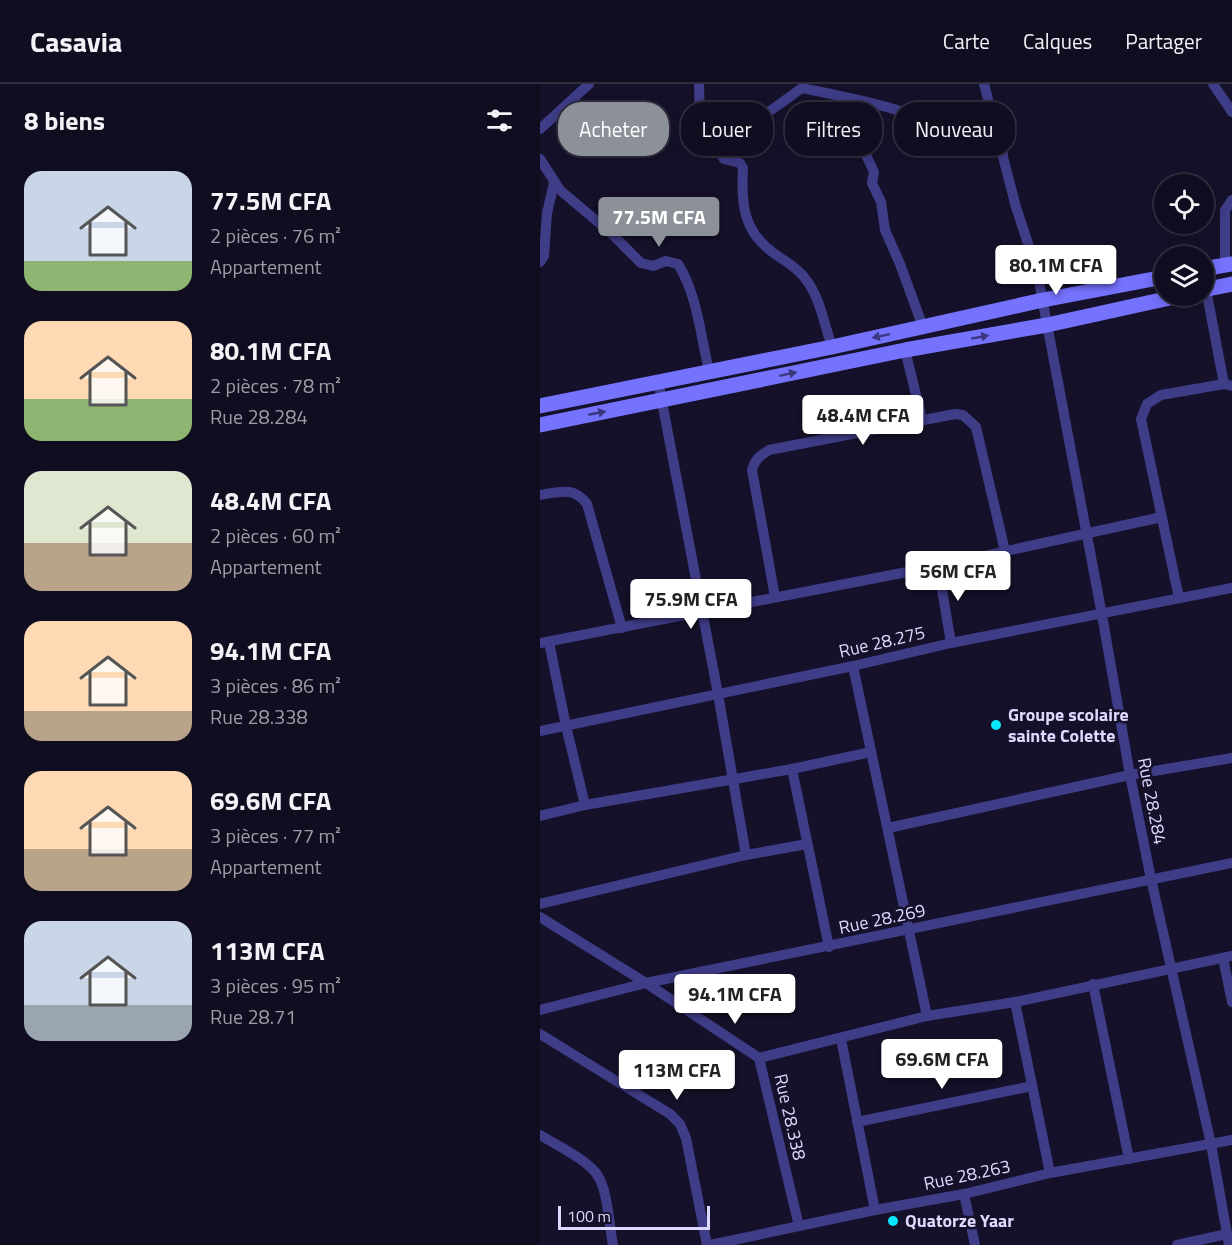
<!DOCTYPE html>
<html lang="fr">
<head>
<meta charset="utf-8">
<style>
  :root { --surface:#100d20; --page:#1e1b2d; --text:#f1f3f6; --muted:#9c9ca5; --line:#302d3e; --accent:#8c9099 }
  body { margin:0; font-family:"Titillium Web",sans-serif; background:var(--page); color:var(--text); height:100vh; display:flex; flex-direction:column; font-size:22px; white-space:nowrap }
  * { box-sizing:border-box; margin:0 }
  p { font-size:20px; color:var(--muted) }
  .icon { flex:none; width:33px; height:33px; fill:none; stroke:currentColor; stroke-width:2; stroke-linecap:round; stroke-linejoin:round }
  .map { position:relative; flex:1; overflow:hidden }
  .side { display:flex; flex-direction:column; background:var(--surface); width:540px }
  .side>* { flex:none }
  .guide { position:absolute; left:18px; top:18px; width:570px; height:54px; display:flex; gap:12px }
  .controls { position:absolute; left:614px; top:90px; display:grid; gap:12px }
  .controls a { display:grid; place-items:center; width:60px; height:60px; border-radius:50%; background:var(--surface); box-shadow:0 3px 15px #0003,0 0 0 2px var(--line); font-size:30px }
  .scale { position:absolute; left:18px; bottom:15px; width:152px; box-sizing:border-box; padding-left:6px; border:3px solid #dedaff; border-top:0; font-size:16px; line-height:21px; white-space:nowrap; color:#dedaff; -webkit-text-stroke:4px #15112a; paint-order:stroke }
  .price { position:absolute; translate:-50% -51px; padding:0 14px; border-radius:6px; background:#fff; color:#222; font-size:20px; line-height:39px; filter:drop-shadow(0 2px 3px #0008) }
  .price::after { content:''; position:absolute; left:50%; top:36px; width:18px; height:14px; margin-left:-9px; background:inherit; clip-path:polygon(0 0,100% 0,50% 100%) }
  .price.on { background:var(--accent); color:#fff }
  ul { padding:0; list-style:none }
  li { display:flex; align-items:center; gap:18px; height:150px; padding:0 24px }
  li span { display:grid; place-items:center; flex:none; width:168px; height:120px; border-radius:18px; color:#555 }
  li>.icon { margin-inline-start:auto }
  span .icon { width:72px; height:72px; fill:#fffc; stroke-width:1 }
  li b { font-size:26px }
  h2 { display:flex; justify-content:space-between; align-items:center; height:72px; padding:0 24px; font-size:26px }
  .chip { padding:0 21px; border-radius:24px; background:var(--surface); box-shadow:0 3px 15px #0003,0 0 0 2px var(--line); font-size:21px; line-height:54px }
  .chip.on { background:var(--accent); color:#fff }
  header { display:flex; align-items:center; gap:36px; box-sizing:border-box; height:84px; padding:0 30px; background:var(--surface); border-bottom:2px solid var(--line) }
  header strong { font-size:28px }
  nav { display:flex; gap:33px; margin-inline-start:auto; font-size:21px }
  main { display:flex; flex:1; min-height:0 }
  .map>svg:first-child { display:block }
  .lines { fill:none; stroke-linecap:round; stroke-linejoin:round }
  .street { stroke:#3f3c88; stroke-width:10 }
  .secondary { stroke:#7572fe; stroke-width:15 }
  .oneway { fill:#3b387f }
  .poi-dot { fill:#08e6fd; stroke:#15112a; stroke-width:2 }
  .labels { text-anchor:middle; stroke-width:5; stroke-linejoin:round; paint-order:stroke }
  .street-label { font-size:18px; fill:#dedaff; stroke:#15112a }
  .poi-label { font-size:18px; font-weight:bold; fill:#dedaff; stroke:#15112a; text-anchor:start }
</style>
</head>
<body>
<header>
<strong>Casavia</strong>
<nav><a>Carte</a><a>Calques</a><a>Partager</a></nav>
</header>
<main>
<section class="side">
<h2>8 biens<svg class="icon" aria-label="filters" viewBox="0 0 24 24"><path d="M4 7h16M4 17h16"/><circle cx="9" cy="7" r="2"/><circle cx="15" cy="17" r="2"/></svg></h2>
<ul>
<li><span style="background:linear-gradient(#c9d6e8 75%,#8fb573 0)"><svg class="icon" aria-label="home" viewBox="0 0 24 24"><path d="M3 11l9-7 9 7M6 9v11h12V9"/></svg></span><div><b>77.5M CFA</b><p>2 pièces · 76 m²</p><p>Appartement</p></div></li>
<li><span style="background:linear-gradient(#ffd9b3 65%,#8fb573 0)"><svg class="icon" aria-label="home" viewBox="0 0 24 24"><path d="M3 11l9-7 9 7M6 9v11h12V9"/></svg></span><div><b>80.1M CFA</b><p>2 pièces · 78 m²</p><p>Rue 28.284</p></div></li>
<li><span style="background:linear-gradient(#dfe7d0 60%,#b9a48a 0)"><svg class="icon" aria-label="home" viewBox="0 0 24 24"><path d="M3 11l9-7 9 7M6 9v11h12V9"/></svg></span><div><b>48.4M CFA</b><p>2 pièces · 60 m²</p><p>Appartement</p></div></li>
<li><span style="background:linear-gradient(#ffd9b3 75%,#b9a48a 0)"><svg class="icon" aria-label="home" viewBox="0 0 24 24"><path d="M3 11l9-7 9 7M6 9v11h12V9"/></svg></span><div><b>94.1M CFA</b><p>3 pièces · 86 m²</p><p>Rue 28.338</p></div></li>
<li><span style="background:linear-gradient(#ffd9b3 65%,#b9a48a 0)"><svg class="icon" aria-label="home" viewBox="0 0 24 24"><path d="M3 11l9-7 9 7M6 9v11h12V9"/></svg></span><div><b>69.6M CFA</b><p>3 pièces · 77 m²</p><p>Appartement</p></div></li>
<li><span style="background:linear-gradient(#c9d6e8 70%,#9aa5b1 0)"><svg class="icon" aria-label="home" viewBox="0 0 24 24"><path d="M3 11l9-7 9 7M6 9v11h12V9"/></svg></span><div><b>113M CFA</b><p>3 pièces · 95 m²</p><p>Rue 28.71</p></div></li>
</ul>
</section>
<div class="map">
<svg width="692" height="1161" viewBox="0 0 692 1161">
  <rect width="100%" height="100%" fill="#15112a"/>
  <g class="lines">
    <g class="street">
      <path d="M159,0L160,38L164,46L184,75L200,79L203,84C201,120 203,148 235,170C246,178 256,183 264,193C280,212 284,240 292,263"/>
      <path d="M444,0L476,123L497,187L562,531L590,691L611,795L671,1060L689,1161"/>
      <path d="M673,0L692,28"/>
      <path d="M315,16L319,56L334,88L332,99L341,118L345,146L360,180L383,243"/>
      <path d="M0,45L49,0"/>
      <path d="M0,75L20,106L72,150L101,179L113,182L126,177L138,180C157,210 161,253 169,287"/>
      <path d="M184,75L230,27L262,4C307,13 357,23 400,41C421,49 442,59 463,69"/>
      <path d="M0,178L4,172L7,129L14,99"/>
      <path d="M685,181V126L692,116"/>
      <path d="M666,205L684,300"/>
      <path d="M365,266L382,335"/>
      <path d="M118,297L178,610L206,771"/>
      <path d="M0,411C19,408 34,402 47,420L82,544"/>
      <path d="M398,482L411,559"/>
      <path d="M235,513L212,386C215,375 220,372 229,366L415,330L423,331L436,343L465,467"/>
      <path d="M639,514L601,335L607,320L621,311L684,300L692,302"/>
      <path d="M9,558L26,642L45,721"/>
      <path d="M0,559L398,482L622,433"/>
      <path d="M313,582L387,932"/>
      <path d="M0,647L313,582L411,559L692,504"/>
      <path d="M252,685L289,863"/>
      <path d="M0,732L45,721L252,685L331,668"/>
      <path d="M348,744L590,691L692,674"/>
      <path d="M0,820L206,771L267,760"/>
      <path d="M0,833L106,899L219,974L259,1142"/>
      <path d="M683,874L692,918"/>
      <path d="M553,900L589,1075"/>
      <path d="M475,918L510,1089"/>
      <path d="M0,926L106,899L692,779"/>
      <path d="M0,950L130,1030L140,1040L146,1054L167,1161"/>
      <path d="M301,955L335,1126"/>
      <path d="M219,974L387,932L475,918L692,872"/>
      <path d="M317,1038L492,1002"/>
      <path d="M0,1051C16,1061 48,1076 58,1092C68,1108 69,1142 73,1161"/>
      <path d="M424,1110L435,1161"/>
      <path d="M170,1161L335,1126L424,1110L510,1089L692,1056"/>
      <path d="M637,1161L687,1150"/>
    </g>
    <g class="secondary">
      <path d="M663,185L692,180"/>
      <path d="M663,206L692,200"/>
      <path d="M0,322L292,263L503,216L624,193"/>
      <path d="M0,341L365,266L507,241L639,212"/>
    </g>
  </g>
  <defs><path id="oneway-solid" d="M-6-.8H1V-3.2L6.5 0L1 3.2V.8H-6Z" transform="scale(1.5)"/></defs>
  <g class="oneway">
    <use href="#oneway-solid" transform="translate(341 252) rotate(168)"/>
    <use href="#oneway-solid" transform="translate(440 253) rotate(-10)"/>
    <use href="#oneway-solid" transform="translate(248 290) rotate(-12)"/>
    <use href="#oneway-solid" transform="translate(57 329) rotate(-11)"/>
  </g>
  <g class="poi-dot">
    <circle cx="456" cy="641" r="6"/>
    <circle cx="353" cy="1137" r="6"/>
  </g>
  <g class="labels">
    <g class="street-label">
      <text transform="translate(342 558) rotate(-13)" y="6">Rue 28.275</text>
      <text transform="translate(612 717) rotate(79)" y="6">Rue 28.284</text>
      <text transform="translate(342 835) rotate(-12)" y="6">Rue 28.269</text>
      <text transform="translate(250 1033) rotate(77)" y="6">Rue 28.338</text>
      <text transform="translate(427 1091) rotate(-12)" y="6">Rue 28.263</text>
    </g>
    <g class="poi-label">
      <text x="468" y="637">Groupe scolaire<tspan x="468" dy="21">sainte Colette</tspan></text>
      <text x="365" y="1143">Quatorze Yaar</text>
    </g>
  </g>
</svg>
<div class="controls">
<a><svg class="icon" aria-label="locate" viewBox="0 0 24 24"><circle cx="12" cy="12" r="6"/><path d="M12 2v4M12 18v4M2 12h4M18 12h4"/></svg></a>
<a><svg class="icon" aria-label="layers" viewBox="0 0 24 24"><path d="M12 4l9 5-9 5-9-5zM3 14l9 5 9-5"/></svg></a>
</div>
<div class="scale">100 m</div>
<b class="price on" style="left:119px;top:164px">77.5M CFA</b>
<b class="price" style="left:516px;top:212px">80.1M CFA</b>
<b class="price" style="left:323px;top:362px">48.4M CFA</b>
<b class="price" style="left:418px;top:518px">56M CFA</b>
<b class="price" style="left:151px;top:546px">75.9M CFA</b>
<b class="price" style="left:195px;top:941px">94.1M CFA</b>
<b class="price" style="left:402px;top:1006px">69.6M CFA</b>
<b class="price" style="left:137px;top:1017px">113M CFA</b>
<div class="guide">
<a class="chip on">Acheter</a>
<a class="chip">Louer</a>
<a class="chip">Filtres</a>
<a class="chip">Nouveau</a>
</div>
</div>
</main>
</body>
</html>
